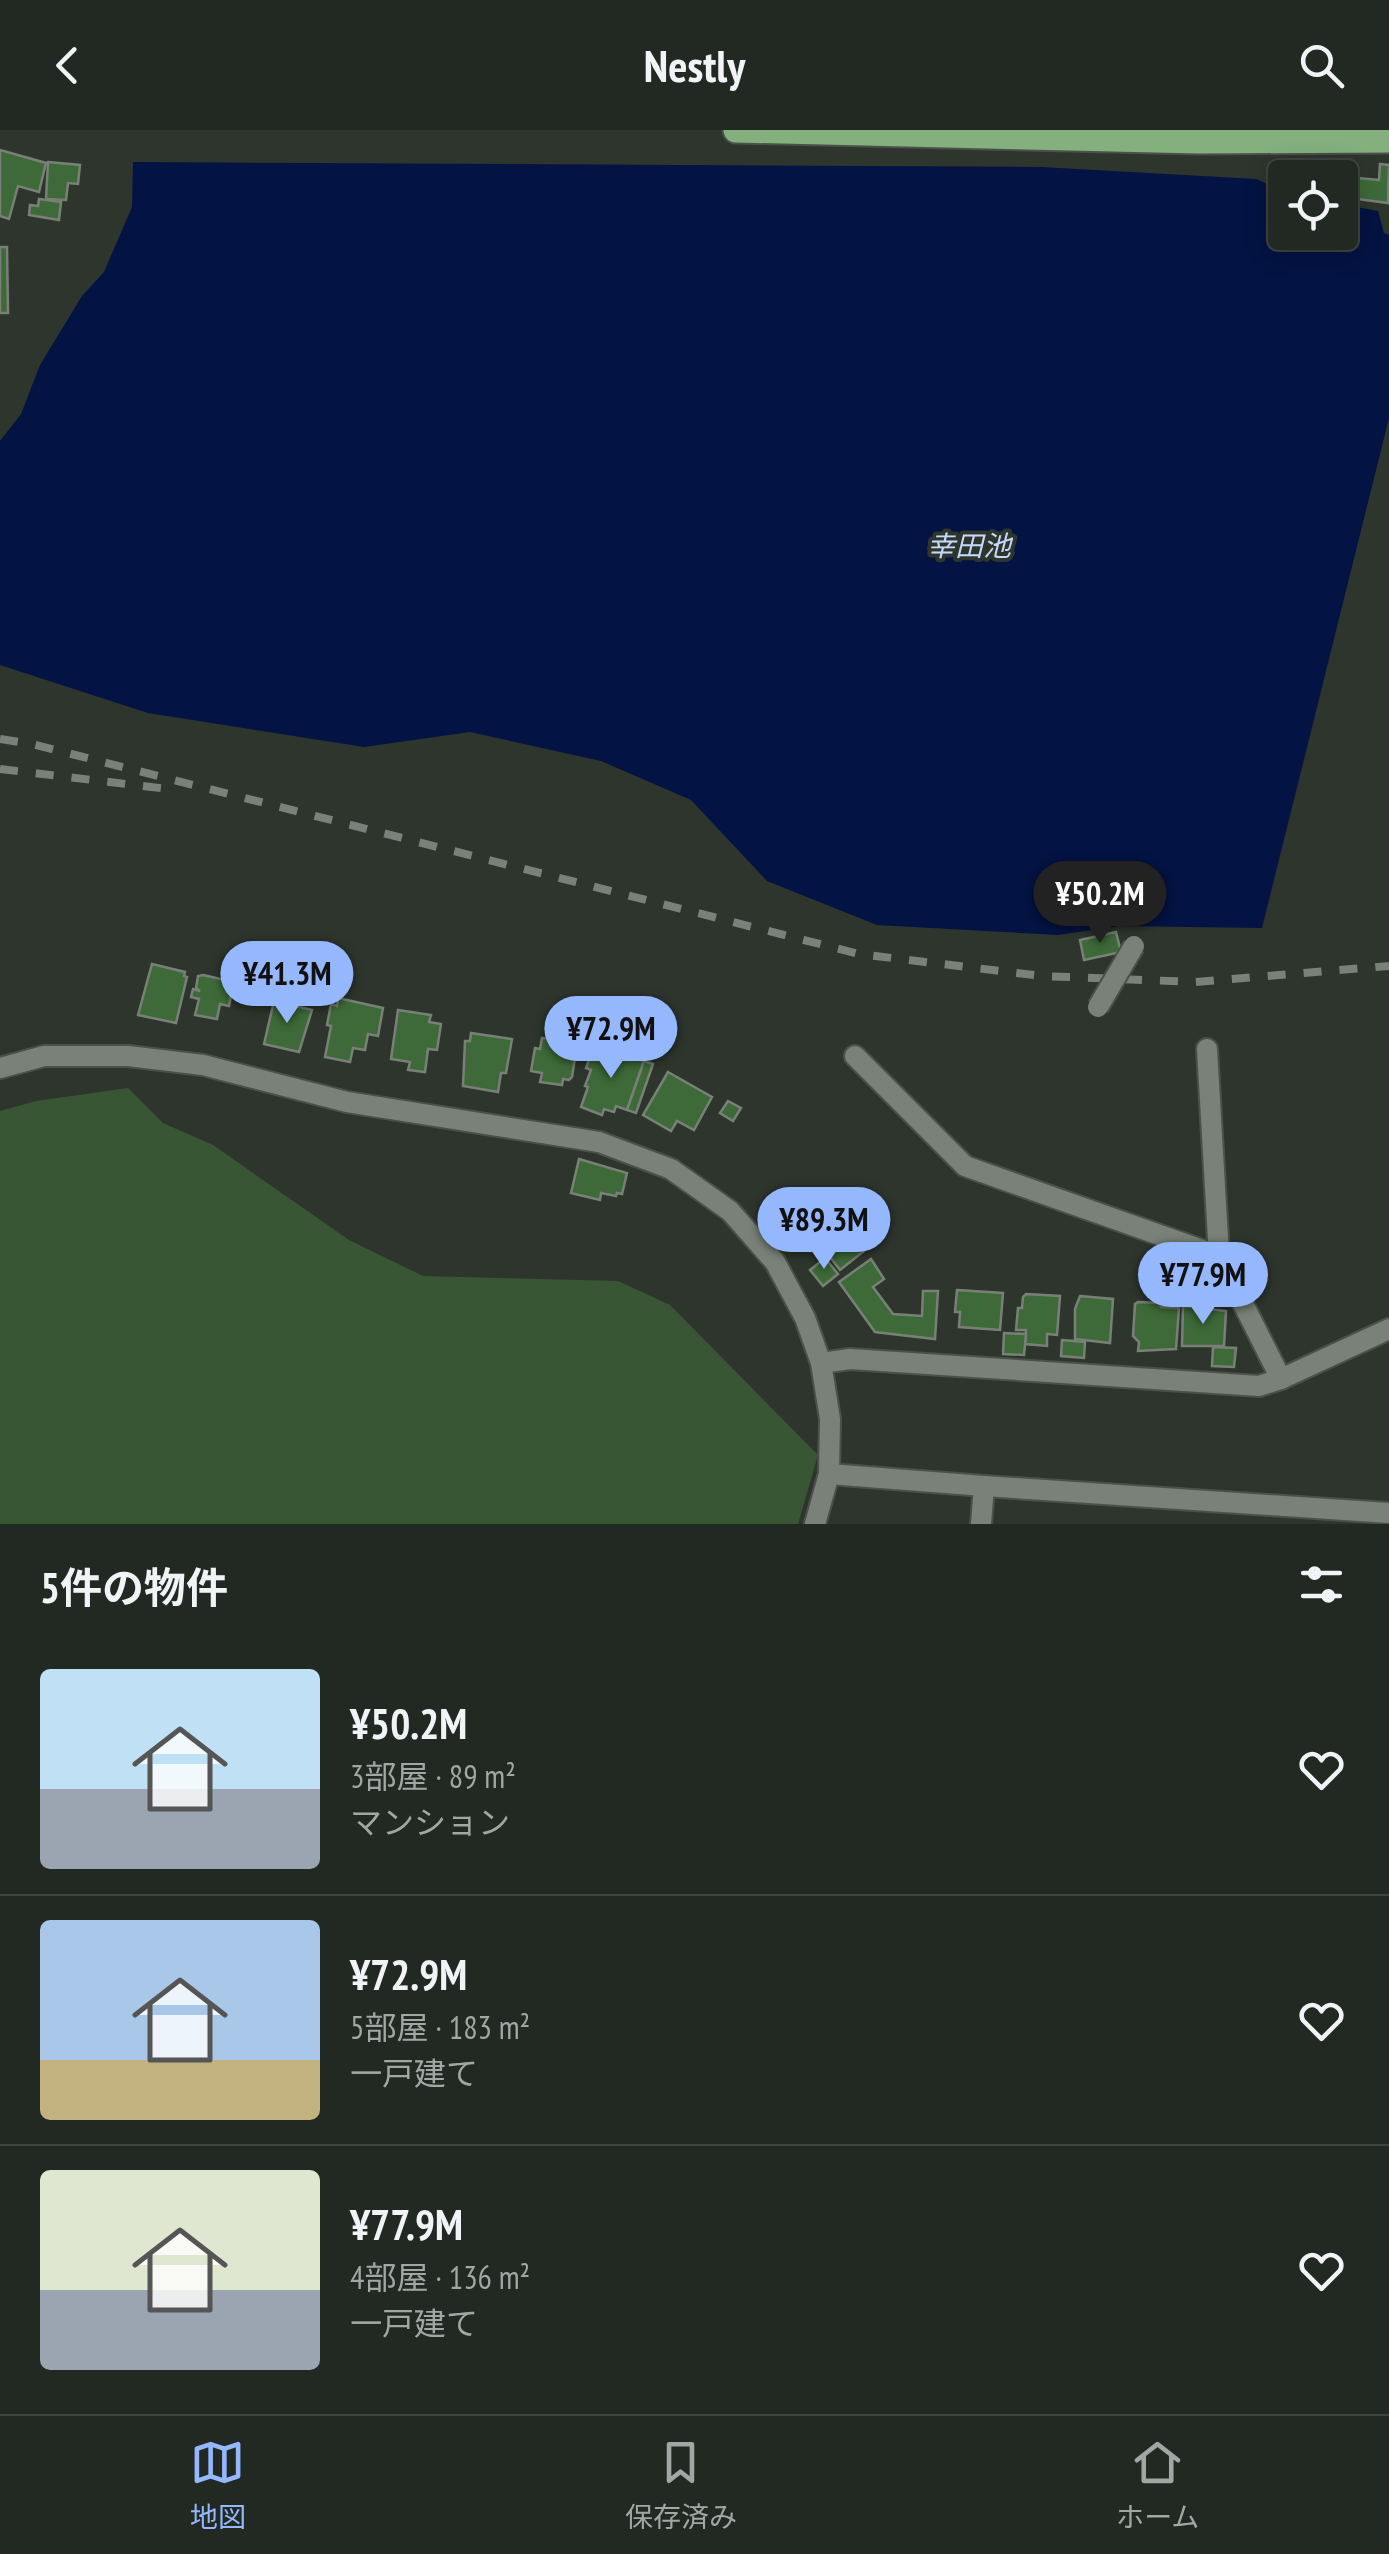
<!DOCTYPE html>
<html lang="ja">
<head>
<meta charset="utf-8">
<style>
  :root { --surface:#222822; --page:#2e342f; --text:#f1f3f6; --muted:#a2a6a5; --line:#3f4440; --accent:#94b7fd }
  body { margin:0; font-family:"PT Sans Narrow","Noto Sans JP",sans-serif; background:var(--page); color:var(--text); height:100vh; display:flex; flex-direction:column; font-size:38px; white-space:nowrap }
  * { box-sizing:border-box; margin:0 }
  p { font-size:32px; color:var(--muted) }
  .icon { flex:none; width:55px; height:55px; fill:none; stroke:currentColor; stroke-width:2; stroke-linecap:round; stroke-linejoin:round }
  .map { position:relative; height:1394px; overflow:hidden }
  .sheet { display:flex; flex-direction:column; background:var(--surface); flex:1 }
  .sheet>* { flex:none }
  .tools { position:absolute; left:1268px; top:30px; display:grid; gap:20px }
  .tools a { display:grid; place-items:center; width:90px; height:90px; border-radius:10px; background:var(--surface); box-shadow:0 5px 25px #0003,0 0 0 2px var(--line); font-size:50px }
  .price { position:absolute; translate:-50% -85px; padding:0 22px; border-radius:35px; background:var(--accent); color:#111; font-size:32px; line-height:65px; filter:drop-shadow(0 2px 5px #0008) }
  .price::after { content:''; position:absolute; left:50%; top:60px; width:30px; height:22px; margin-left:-15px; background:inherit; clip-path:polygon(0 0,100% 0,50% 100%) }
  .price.selected { background:#222; color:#fff }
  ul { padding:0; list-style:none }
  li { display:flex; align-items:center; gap:30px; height:250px; padding:0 40px }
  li+li { border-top:2px solid var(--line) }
  li span { display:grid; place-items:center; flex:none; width:280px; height:200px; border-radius:10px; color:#555 }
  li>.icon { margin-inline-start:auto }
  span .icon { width:120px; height:120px; fill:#fffc; stroke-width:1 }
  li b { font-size:42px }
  h2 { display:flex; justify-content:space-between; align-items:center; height:120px; padding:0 40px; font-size:42px }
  header { display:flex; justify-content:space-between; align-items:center; height:130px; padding:0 40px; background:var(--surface); font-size:45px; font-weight:700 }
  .tabs { display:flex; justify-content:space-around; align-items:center; height:140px; border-top:2px solid var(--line); background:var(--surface); font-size:28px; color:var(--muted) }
  .tabs a { display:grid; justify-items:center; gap:5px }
  .tabs .selected { color:var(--accent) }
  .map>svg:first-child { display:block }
  .green { fill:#385634 }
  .water { fill:#031343 }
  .building { fill:#3d6a38; stroke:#788077; stroke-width:2.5 }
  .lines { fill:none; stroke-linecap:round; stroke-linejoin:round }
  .minor-casing { stroke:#4b504b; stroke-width:24 }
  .tertiary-casing { stroke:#4b504b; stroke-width:24 }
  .primary-casing { stroke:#4b504b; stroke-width:29 }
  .minor { stroke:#798178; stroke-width:20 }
  .tertiary { stroke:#798178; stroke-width:20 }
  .primary { stroke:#84b07e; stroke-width:25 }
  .rail { stroke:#7a807a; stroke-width:8; stroke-dasharray:18 18; stroke-linecap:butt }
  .pedestrian-bridge-casing { stroke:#4b504b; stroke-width:24; stroke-linecap:butt }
  .pedestrian-bridge { stroke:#798178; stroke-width:20 }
  .labels { text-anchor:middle; stroke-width:8; stroke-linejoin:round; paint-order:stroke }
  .water-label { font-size:28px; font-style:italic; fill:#c7d9fa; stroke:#2e352d }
</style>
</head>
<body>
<header><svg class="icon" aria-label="back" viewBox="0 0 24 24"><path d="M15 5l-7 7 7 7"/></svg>Nestly<svg class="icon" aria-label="search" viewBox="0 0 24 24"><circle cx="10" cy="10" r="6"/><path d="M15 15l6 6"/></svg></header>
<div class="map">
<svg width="1389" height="1394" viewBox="0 0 1389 1394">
  <rect width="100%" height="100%" fill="#2e352d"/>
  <path class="green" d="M128,958L163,993L213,1015L349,1110L423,1146L618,1151L670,1175L818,1325L798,1394H0V981L36,971Z"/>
  <path class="water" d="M133,32L1041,37L1256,49L1285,62V102H1340V74L1378,81L1384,103L1389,105V288L1262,798L1119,796L1058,805L877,795L767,751L691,670L601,631L470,602L364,617L148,583L0,535V311L21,284L40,235L82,166L104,142L132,77Z"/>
  <g class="building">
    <path d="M0,20L46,33L39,62L18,56L9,89L0,86Z"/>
    <path d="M48,32L80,35L78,54L68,53L66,70L46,69Z"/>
    <path d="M1290,34H1343L1340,50V48H1287Z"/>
    <path d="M1380,34L1389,35L1388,73L1357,69L1358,48L1379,50Z"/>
    <path d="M39,69L61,72L59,90L29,85L30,75L38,76Z"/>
    <path d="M0,117H7L8,183H0Z"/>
    <path d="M1116,802L1121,822L1084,830L1080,810Z"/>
    <path d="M152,834L185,842L184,846L187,847L176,893L138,885Z"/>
    <path d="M203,845L234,852L229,876L220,874L217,889L195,885L199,869L191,867L193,859L200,861L196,858L198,846Z"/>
    <path d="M338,868L383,878L378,906L368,904L365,920L353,918L350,932L325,927L331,896L327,895L331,874L337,876Z"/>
    <path d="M274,871L312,880L299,922L264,914Z"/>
    <path d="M398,880L431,885L429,892L441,894L437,920L428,919L425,942L408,940L410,932L391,929Z"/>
    <path d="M471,903L512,909L506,943H501L498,962L463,956L465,911H470Z"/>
    <path d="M556,906L578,909L572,947L569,950L563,949L562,955L540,952L542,943L531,941L535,918L540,919L542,908L555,909Z"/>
    <path d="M593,918L615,926L616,922L644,931L627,980L616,976L614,982L604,979L602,985L581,977L588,957L585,956L591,940L586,938Z"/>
    <path d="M644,931L653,934L636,983L627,980Z"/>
    <path d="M668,942L712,967L694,1000L677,991L671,1001L643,985Z"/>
    <path d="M728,971L741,978L733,991L720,983Z"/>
    <path d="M579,1029L627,1043L622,1064L617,1063L616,1066L601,1063L600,1070L571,1063Z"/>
    <path d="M830,1075L843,1092L848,1087L862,1105L857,1107L864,1116V1121L840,1140L820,1114L810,1121L798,1104Z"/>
    <path d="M825,1128L838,1144L823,1156L810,1140Z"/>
    <path d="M871,1129L884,1149L873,1157L893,1184L922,1186L923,1161H938L935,1209L875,1202L839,1152Z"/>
    <path d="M957,1160L1003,1163L1000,1200L959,1197L960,1182H955Z"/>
    <path d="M1026,1164L1060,1166L1057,1205L1047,1204V1216L1025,1214L1026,1200H1016L1018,1178H1022L1023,1167Z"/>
    <path d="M1080,1166L1113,1169L1110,1213L1075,1209V1179Z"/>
    <path d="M1138,1172L1161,1173V1177L1179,1178L1176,1219L1138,1221L1139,1212L1133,1206L1135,1174Z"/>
    <path d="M1183,1176L1226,1181L1224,1216H1182Z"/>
    <path d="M1004,1203L1026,1204L1024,1225L1003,1224Z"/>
    <path d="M1062,1210L1085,1212L1084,1228L1061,1226Z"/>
    <path d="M1213,1217L1236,1218L1234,1237L1212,1236Z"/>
  </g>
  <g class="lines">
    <defs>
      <g id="minor">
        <path d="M1207,919L1219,1126"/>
        <path d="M855,926L965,1036L1219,1126L1281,1249"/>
        <path d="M821,1233L850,1229L1259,1256L1281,1249L1389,1199"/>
        <path d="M829,1344L984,1356L981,1394"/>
        <path d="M984,1356L1389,1383"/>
      </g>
      <path id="tertiary" d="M0,938L44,926H128L203,935L347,972L599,1012L671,1039L730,1081L775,1132L805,1188L821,1233L830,1289L829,1344L815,1394"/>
      <path id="primary" d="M736,0L1199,11L1389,10"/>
    </defs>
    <use href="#minor" class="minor-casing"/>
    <use href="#tertiary" class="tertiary-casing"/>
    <use href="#primary" class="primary-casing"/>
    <use href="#minor" class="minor"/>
    <use href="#tertiary" class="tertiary"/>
    <use href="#primary" class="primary"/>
    <g class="rail">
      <path d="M0,609L32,614L859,824L1042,846L1195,852L1389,836"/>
      <path d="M0,639L168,659"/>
    </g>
    <defs>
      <path id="pedestrian-bridge" d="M1098,877L1134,816"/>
    </defs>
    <use href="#pedestrian-bridge" class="pedestrian-bridge-casing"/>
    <use href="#pedestrian-bridge" class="pedestrian-bridge"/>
  </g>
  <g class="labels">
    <g class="water-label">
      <text x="969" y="426">幸田池</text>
    </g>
  </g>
</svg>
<div class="tools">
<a><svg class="icon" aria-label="locate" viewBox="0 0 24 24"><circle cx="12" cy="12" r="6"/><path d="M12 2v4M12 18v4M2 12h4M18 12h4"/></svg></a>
</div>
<b class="price selected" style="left:1100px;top:816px">¥50.2M</b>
<b class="price" style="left:287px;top:896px">¥41.3M</b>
<b class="price" style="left:611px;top:951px">¥72.9M</b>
<b class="price" style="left:824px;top:1142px">¥89.3M</b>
<b class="price" style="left:1203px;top:1197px">¥77.9M</b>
</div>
<section class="sheet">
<h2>5件の物件<svg class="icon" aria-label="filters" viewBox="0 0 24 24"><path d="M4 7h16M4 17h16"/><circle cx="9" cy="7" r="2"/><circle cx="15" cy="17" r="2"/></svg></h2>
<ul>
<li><span style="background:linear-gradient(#bfe0f5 60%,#9aa5b1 0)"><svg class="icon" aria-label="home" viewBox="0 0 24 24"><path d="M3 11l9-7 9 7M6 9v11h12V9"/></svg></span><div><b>¥50.2M</b><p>3部屋 · 89 m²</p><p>マンション</p></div><svg class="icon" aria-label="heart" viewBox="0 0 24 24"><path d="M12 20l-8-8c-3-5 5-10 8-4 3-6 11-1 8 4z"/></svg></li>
<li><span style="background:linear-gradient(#a9c7e8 70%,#c2b280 0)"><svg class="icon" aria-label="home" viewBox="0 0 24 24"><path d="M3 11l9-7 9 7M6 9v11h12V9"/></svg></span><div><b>¥72.9M</b><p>5部屋 · 183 m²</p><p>一戸建て</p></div><svg class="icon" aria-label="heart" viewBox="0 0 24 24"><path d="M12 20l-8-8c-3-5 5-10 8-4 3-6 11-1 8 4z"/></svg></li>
<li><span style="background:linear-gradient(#dfe7d0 60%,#9aa5b1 0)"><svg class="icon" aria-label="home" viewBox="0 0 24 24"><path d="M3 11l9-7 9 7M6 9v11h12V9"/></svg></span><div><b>¥77.9M</b><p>4部屋 · 136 m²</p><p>一戸建て</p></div><svg class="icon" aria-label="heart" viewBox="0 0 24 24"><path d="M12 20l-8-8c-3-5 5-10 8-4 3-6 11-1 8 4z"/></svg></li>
</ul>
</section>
<nav class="tabs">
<a class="selected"><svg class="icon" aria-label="map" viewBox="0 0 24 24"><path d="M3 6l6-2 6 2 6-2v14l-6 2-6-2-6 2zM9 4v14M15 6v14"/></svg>地図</a>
<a><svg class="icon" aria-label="saved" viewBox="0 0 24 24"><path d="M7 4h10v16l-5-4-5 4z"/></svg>保存済み</a>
<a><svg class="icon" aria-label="home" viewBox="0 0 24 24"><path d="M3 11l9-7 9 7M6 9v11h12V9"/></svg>ホーム</a>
</nav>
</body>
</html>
